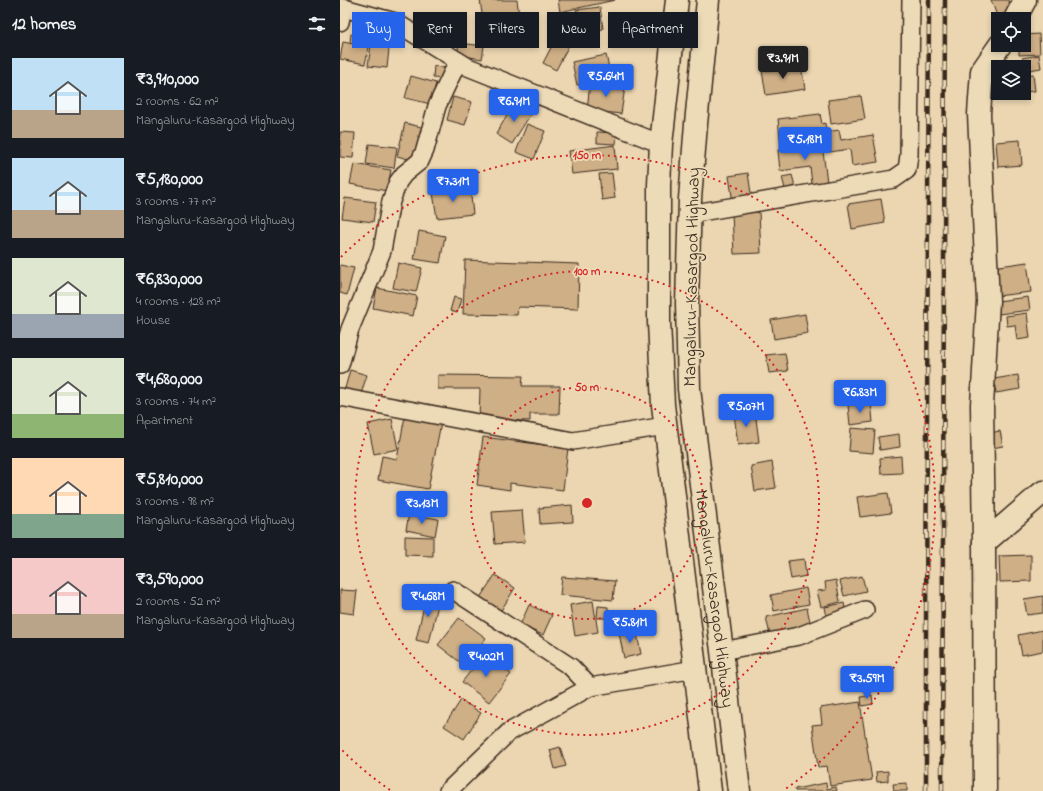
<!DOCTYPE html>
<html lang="en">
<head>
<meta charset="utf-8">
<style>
  :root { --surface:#171b24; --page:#20242c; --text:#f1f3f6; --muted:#9ea1a6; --accent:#2563eb }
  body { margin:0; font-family:"Indie Flower",sans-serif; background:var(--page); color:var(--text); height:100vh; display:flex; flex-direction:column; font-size:15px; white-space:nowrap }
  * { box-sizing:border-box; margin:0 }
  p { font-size:13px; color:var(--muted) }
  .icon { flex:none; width:22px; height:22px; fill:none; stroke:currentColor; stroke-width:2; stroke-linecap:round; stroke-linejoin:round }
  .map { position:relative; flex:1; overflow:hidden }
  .details { display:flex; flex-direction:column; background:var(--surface); width:340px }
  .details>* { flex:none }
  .top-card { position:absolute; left:12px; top:12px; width:380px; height:36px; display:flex; gap:8px }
  .tools { position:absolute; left:651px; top:12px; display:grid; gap:8px }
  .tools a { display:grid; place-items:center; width:40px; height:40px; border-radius:0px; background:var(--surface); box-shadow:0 2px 6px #0003; font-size:20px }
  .price { position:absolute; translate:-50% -34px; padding:0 9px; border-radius:4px; background:var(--accent); color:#fff; font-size:13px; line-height:26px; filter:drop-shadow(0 1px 2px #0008) }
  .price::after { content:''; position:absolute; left:50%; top:24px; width:12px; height:9px; margin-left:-6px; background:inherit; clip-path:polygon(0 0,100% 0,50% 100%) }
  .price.active { background:#222; color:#fff }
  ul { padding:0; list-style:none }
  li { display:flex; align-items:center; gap:12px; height:100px; padding:0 12px }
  li span { display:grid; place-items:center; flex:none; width:112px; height:80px; border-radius:0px; color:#555 }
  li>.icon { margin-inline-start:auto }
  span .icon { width:48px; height:48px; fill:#fffc; stroke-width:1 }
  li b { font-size:17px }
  h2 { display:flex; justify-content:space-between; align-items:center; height:48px; padding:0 12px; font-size:17px }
  .pill { padding:0 14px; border-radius:0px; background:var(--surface); box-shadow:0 2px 6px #0003; font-size:14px; line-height:36px }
  .pill.active { background:var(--accent); color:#fff }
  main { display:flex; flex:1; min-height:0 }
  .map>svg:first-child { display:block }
  .building { fill:#ceaf86; stroke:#3b2a1e }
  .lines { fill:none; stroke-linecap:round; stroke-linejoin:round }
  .minor-casing { stroke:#3b2a1e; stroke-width:20 }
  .tertiary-casing { stroke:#3b2a1e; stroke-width:25 }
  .trunk-casing { stroke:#3b2a1e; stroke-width:25 }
  .minor { stroke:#eddbb8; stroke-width:17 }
  .tertiary { stroke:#eddbb8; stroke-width:22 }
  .trunk { stroke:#eddbb8; stroke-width:22 }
  .rail-casing { stroke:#3b2a1e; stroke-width:4.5 }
  .rail { stroke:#eddbb8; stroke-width:3; stroke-dasharray:9; stroke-linecap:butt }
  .ring { fill:none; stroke:#d62828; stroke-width:2; stroke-dasharray:2 4 }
  .labels { text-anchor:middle; stroke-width:3.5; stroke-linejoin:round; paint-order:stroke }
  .street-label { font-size:18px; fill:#3b2a1e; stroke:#eddbb8 }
  .centre { fill:#d62828; stroke:#eddbb8; stroke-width:2 }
  .ring-label { font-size:12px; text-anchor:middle; font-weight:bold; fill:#d62828; stroke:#eddbb8; stroke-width:3.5; stroke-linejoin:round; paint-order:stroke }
</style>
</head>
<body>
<main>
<section class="details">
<h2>12 homes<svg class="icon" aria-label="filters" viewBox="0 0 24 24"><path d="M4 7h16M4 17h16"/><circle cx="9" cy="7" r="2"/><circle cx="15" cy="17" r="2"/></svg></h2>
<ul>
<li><span style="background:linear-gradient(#bfe0f5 65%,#b9a48a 0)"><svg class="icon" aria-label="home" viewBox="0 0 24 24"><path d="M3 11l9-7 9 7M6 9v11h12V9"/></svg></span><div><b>₹3,910,000</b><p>2 rooms · 62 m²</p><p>Mangaluru-Kasargod Highway</p></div></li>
<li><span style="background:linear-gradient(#bfe0f5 65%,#b9a48a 0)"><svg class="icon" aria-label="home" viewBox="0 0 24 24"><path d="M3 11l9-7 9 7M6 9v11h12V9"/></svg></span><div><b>₹5,180,000</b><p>3 rooms · 77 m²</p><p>Mangaluru-Kasargod Highway</p></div></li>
<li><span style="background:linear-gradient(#dfe7d0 70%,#9aa5b1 0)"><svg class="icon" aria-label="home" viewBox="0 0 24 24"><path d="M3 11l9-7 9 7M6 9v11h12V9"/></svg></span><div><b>₹6,830,000</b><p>4 rooms · 128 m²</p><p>House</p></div></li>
<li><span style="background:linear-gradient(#dfe7d0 70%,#8fb573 0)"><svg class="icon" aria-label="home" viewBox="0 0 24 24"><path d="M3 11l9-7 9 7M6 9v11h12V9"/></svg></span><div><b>₹4,680,000</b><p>3 rooms · 74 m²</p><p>Apartment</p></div></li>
<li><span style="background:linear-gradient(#ffd9b3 70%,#7fa58c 0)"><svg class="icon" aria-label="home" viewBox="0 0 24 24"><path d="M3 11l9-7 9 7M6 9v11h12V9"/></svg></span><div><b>₹5,810,000</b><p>3 rooms · 98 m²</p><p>Mangaluru-Kasargod Highway</p></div></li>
<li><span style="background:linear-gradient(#f6c9c9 70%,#b9a48a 0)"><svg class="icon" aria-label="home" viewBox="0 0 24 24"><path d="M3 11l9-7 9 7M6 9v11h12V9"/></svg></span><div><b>₹3,590,000</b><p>2 rooms · 52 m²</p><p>Mangaluru-Kasargod Highway</p></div></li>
</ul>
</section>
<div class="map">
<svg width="703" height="791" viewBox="0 0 703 791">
  <rect width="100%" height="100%" fill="#ebd6b1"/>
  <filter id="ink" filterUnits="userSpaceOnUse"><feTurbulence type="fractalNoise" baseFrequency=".025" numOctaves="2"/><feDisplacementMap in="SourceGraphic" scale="8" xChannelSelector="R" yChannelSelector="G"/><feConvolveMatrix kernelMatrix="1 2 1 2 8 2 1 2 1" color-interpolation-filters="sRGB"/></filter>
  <g filter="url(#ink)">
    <g class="building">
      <path d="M140,0H177L179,15L143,20Z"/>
      <path d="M218,0H275L220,12Z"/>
      <path d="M651,0H668L672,11L657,16Z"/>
      <path d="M260,7L263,29L240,33L236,10Z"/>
      <path d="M11,34L50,39L47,68L28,66L31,45L10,43Z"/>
      <path d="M699,34L700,54L679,55V45H684V35Z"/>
      <path d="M216,38L229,45L216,70L203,63Z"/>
      <path d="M3,42L29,47L25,64L0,59Z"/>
      <path d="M119,43L144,46L142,59L117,55Z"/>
      <path d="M266,55L271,77L237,85L232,62Z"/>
      <path d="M699,55L701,68L684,71L682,58Z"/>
      <path d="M94,66L107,68L106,79L93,78Z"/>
      <path d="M461,66L465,89L426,95L422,71Z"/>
      <path d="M693,74L695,91L684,92V75Z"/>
      <path d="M71,76L96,83L91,104L65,98Z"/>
      <path d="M250,82L285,87L281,114L247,110Z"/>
      <path d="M659,93H680L659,96Z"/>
      <path d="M521,96L525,119L491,124L488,100Z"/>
      <path d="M113,97L132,102L125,125L107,120Z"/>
      <path d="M175,102L192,112L172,144L156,134Z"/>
      <path d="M480,114L482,124L485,123L487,140L441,147L438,119Z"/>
      <path d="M65,123L85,128L76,161L57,156Z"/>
      <path d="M187,124L205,131L194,159L176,152Z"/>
      <path d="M499,130L501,140L533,135L538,162L512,166L510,149L490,152L487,132Z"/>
      <path d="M0,132L15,133L13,158L0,157Z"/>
      <path d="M257,132L277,133L276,144L257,143Z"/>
      <path d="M680,140L682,165L658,167L656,142Z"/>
      <path d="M29,144L57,147L54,168L26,164Z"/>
      <path d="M482,144L487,182L472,184L470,167L440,171L438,150Z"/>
      <path d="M275,145L277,169L232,174L229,151Z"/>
      <path d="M14,164L51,170L47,191L10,184Z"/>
      <path d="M272,173L275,198L262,200L259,174Z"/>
      <path d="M408,173L412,200L393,203L389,176Z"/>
      <path d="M452,175L455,186L445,189L442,177Z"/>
      <path d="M130,188L133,214L97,218L93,193Z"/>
      <path d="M5,198L36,202L33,222L2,218Z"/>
      <path d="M541,199L545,223L512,229L508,204Z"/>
      <path d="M419,212L421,253L394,254L392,214Z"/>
      <path d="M79,231L105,236L100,263L74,259Z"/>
      <path d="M125,260L239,264L238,309L178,307L177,315L123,314Z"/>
      <path d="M687,262L691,292L657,296L653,267Z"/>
      <path d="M58,263L82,268L76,292L53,288Z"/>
      <path d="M0,265L14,268L7,295L0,293Z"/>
      <path d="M37,288L77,296L73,316L33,308Z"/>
      <path d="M114,297L121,299L117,313L110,311Z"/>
      <path d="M688,297L690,310L651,315L650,302Z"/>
      <path d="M687,313L690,338L677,340L675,325L667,326L666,316Z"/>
      <path d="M465,314L468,333L434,339L431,320Z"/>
      <path d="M445,353L448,371L429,373L426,355Z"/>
      <path d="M10,370L27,375L20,397L4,392Z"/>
      <path d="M98,375L183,376L182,386H220L219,414H190V421L139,420L140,389H98Z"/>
      <path d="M678,375L680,389L656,393L654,379Z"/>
      <path d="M506,394L507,404L500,405L498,395Z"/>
      <path d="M531,402L533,422L510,425L508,405Z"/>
      <path d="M415,411L419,442L398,445L394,414Z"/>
      <path d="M65,416L101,423L88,489L38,480L42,456L57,459Z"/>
      <path d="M52,419L58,449L34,454L28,424Z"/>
      <path d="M511,428L535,430L533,453L509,451Z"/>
      <path d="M660,431L663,446L652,448L649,433Z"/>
      <path d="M559,434L560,447L540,450L538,437Z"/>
      <path d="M143,437L228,448L223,490L170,483V490L137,485Z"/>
      <path d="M561,456L562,473L541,474L540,458Z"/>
      <path d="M432,462L436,488L415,491L411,466Z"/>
      <path d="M548,493L551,513L520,517L517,497Z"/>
      <path d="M232,505L233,522L200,524L199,508Z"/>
      <path d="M182,510L185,542L155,544L152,512Z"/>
      <path d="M69,514L98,519L95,536L66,530Z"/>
      <path d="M65,536L93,537V556L65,555Z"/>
      <path d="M691,555V581L660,582L659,556Z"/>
      <path d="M464,559L466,576L451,579L448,561Z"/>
      <path d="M155,575L175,588L160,612L139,599Z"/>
      <path d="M522,576L526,591L504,596L500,581Z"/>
      <path d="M222,577L275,581L273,600L220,595Z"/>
      <path d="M496,580L500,602L481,607L477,591L486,590L485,582Z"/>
      <path d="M466,588L469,604L434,611L431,595Z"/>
      <path d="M0,590L17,591L14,614L0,612Z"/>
      <path d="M87,593L100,596L89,643L76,640Z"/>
      <path d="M703,596V613L687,615L684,599Z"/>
      <path d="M253,601L258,632L235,636L230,605Z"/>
      <path d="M504,603L506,615L487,618L485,607Z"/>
      <path d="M189,605L212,615L203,635L180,625Z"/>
      <path d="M258,606L268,607V618H257Z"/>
      <path d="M467,608L471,626L430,635L426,617Z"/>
      <path d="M119,618L146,638L125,666L98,645Z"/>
      <path d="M296,629L301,654L284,658L279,633Z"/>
      <path d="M703,630V651L682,655L678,635Z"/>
      <path d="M144,654L171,674L149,702L122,682Z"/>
      <path d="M532,695L533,704L522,706L521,697Z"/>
      <path d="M121,700L141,713L124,739L104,726Z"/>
      <path d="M520,702L532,780L490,786L487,766L478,767L472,725L482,724L480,708Z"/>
      <path d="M220,747L226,766L215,769L210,750Z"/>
      <path d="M548,771V781L537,782L536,772Z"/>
      <path d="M486,783L487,789L496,787L497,791H455V789Z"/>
      <path d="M567,783V791H554L553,784Z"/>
    </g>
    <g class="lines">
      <defs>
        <g id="minor">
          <path d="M0,7L55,22L128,67L321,144"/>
          <path d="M0,22L3,7"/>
          <path d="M349,214L554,179L567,170L569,155L571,0"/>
          <path d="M0,365L10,329L42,251L51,201L58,182L64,174L80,161L85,150L97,106L118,61"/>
          <path d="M0,397L233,441L325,426"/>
          <path d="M113,590L231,667L250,687"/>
          <path d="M382,651L459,636L525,610"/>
          <path d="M108,791L169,732L250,687L355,669"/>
        </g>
        <g id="tertiary">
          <path d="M675,19L685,0"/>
          <path d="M644,543L642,405L648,301L639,114L642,71L660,45"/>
          <path d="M645,791L644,543L703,492"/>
        </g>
        <g id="trunk">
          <path d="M337,0L321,144L319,185V322L323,405L370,791"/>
          <path id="s1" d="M368,0L356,124L350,199L347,303L349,389L382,651L399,791"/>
        </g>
      </defs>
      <use href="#minor" class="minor-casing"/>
      <use href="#tertiary" class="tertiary-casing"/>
      <use href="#trunk" class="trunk-casing"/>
      <use href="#minor" class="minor"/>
      <use href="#tertiary" class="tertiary"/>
      <use href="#trunk" class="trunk"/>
      <defs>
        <g id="rail">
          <path d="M586,791V629L589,0"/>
          <path d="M602,791L605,0"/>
        </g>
      </defs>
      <use href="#rail" class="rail-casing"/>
      <use href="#rail" class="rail"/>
    </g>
  </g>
  <g class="ring">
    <circle cx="247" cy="503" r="116"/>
    <circle cx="247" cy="503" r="232"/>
    <path d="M50 790A348 348 0 0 1 1 749M1 257A348 348 0 1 1 444 790"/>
  </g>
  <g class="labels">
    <g class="street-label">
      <text transform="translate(351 277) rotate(-89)" y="6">Mangaluru-Kasargod Highway</text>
      <text dy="6" stroke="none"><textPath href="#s1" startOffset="601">Mangaluru-Kasargod Highway</textPath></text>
    </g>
  </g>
  <circle cx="247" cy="503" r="6" class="centre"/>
  <g class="ring-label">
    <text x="247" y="159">150 m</text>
    <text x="247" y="275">100 m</text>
    <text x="247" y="391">50 m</text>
  </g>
</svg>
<div class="tools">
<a><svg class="icon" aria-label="locate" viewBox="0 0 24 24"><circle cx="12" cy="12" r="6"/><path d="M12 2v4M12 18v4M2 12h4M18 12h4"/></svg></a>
<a><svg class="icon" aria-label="layers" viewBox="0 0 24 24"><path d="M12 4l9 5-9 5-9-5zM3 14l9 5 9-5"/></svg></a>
</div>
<b class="price active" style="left:443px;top:80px">₹3.91M</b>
<b class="price" style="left:266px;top:98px">₹5.64M</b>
<b class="price" style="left:174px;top:123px">₹6.91M</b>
<b class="price" style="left:465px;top:161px">₹5.18M</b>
<b class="price" style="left:113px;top:203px">₹7.31M</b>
<b class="price" style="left:520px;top:414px">₹6.83M</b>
<b class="price" style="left:406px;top:428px">₹5.07M</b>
<b class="price" style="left:82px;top:525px">₹3.13M</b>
<b class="price" style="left:88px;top:618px">₹4.68M</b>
<b class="price" style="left:290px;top:644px">₹5.81M</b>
<b class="price" style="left:146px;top:678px">₹4.02M</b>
<b class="price" style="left:527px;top:700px">₹3.59M</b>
<div class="top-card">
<a class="pill active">Buy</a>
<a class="pill">Rent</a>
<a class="pill">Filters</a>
<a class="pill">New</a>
<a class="pill">Apartment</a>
</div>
</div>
</main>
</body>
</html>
